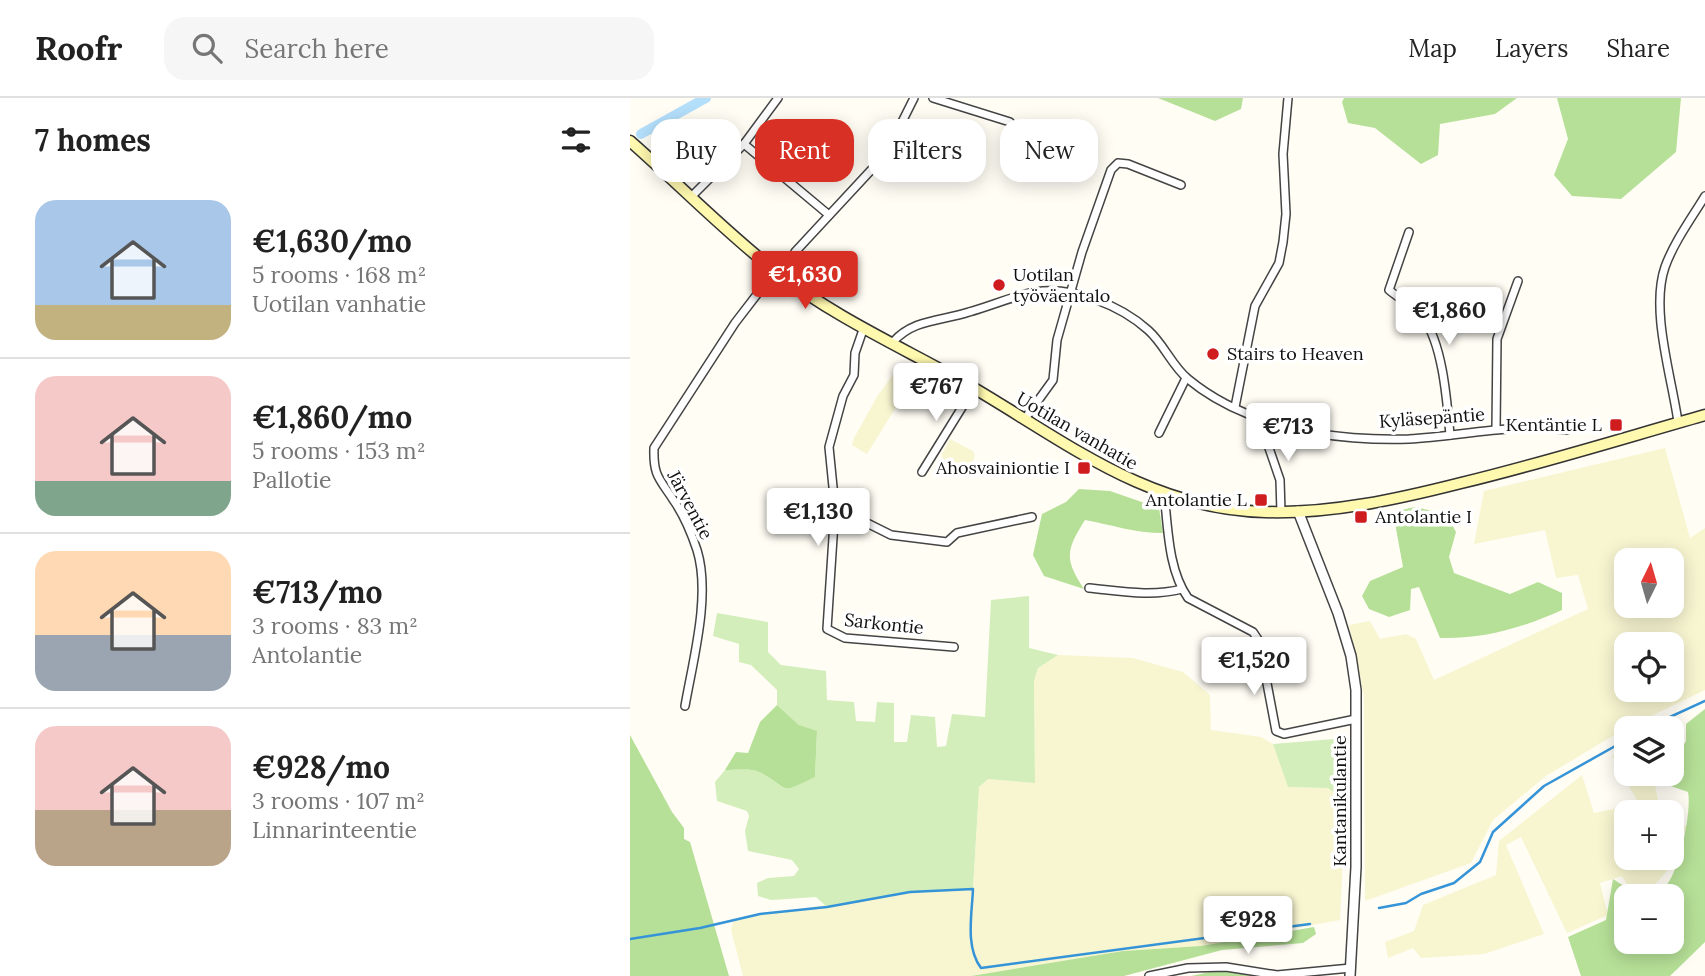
<!DOCTYPE html>
<html lang="en">
<head>
<meta charset="utf-8">
<style>
  :root { --surface:#fff; --page:#f6f6f6; --text:#222; --muted:#767676; --line:#e0e0e0; --accent:#d93025 }
  body { margin:0; font-family:Lora,serif; background:var(--page); color:var(--text); height:100vh; display:flex; flex-direction:column; font-size:26px; white-space:nowrap }
  * { box-sizing:border-box; margin:0 }
  p { font-size:23px; color:var(--muted) }
  .icon { flex:none; width:38px; height:38px; fill:none; stroke:currentColor; stroke-width:2; stroke-linecap:round; stroke-linejoin:round }
  .map { position:relative; flex:1; overflow:hidden }
  .panel { display:flex; flex-direction:column; background:var(--surface); width:630px }
  .panel>* { flex:none }
  .banner { position:absolute; left:21px; top:21px; width:665px; height:63px; display:flex; gap:14px }
  .needle { width:46px; rotate:5deg }
  .fabs { position:absolute; left:984px; top:450px; display:grid; gap:14px }
  .fabs a { display:grid; place-items:center; width:70px; height:70px; border-radius:14px; background:var(--surface); box-shadow:0 4px 18px #0003; font-size:35px }
  .price { position:absolute; translate:-50% -60px; padding:0 16px; border-radius:7px; background:#fff; color:#222; font-size:23px; line-height:46px; filter:drop-shadow(0 2px 4px #0008) }
  .price::after { content:''; position:absolute; left:50%; top:42px; width:21px; height:16px; margin-left:-10px; background:inherit; clip-path:polygon(0 0,100% 0,50% 100%) }
  .price.active { background:var(--accent); color:#fff }
  ul { padding:0; list-style:none }
  li { display:flex; align-items:center; gap:21px; height:175px; padding:0 35px }
  li+li { border-top:2px solid var(--line) }
  li span { display:grid; place-items:center; flex:none; width:196px; height:140px; border-radius:21px; color:#555 }
  li>.icon { margin-inline-start:auto }
  span .icon { width:84px; height:84px; fill:#fffc; stroke-width:1 }
  li b { font-size:30px }
  h2 { display:flex; justify-content:space-between; align-items:center; height:84px; padding:0 35px; font-size:30px }
  .pill { padding:0 24px; border-radius:21px; background:var(--surface); box-shadow:0 4px 18px #0003; font-size:24px; line-height:63px }
  .pill.active { background:var(--accent); color:#fff }
  header { display:flex; align-items:center; gap:42px; box-sizing:border-box; height:98px; padding:0 35px; background:var(--surface); border-bottom:2px solid var(--line) }
  header strong { font-size:33px }
  nav { display:flex; gap:38px; margin-inline-start:auto; font-size:24px }
  .search { width:490px; height:63px; background:var(--page); display:flex; align-items:center; gap:18px; box-sizing:border-box; padding:0 24px; border-radius:21px; color:var(--muted); font-size:26px }
  main { display:flex; flex:1; min-height:0 }
  .map>svg:first-child { display:block }
  .farmland { fill:#f8f6d1; fill-rule:evenodd }
  .green { fill:#d3eeba }
  .forest { fill:#b6e097 }
  .lines { fill:none; stroke-linecap:round; stroke-linejoin:round }
  .stream { stroke:#3593d8; stroke-width:2.5 }
  .canal { stroke:#b4dffb; stroke-width:10 }
  .minor-casing { stroke:#444; stroke-width:10 }
  .tertiary-casing { stroke:#444; stroke-width:12 }
  .secondary-casing { stroke:#333; stroke-width:13 }
  .minor { stroke:#fff; stroke-width:7 }
  .tertiary { stroke:#fff; stroke-width:9 }
  .secondary { stroke:#fff8af; stroke-width:10 }
  .poi-dot { fill:#ce1c1f; stroke:#fff; stroke-width:2.5 }
  .labels { text-anchor:middle; stroke-width:7; stroke-linejoin:round; paint-order:stroke }
  .poi-label { font-size:18px; fill:#111; stroke:#fff; text-anchor:start }
  .street-label { font-size:18px; fill:#111; stroke:#fff }
</style>
</head>
<body>
<header>
<strong>Roofr</strong>
<div class="search"><svg class="icon" aria-label="search" viewBox="0 0 24 24"><circle cx="10" cy="10" r="6"/><path d="M15 15l6 6"/></svg>Search here</div>
<nav><a>Map</a><a>Layers</a><a>Share</a></nav>
</header>
<main>
<section class="panel">
<h2>7 homes<svg class="icon" aria-label="filters" viewBox="0 0 24 24"><path d="M4 7h16M4 17h16"/><circle cx="9" cy="7" r="2"/><circle cx="15" cy="17" r="2"/></svg></h2>
<ul>
<li><span style="background:linear-gradient(#a9c7e8 75%,#c2b280 0)"><svg class="icon" aria-label="home" viewBox="0 0 24 24"><path d="M3 11l9-7 9 7M6 9v11h12V9"/></svg></span><div><b>€1,630/mo</b><p>5 rooms · 168 m²</p><p>Uotilan vanhatie</p></div></li>
<li><span style="background:linear-gradient(#f6c9c9 75%,#7fa58c 0)"><svg class="icon" aria-label="home" viewBox="0 0 24 24"><path d="M3 11l9-7 9 7M6 9v11h12V9"/></svg></span><div><b>€1,860/mo</b><p>5 rooms · 153 m²</p><p>Pallotie</p></div></li>
<li><span style="background:linear-gradient(#ffd9b3 60%,#9aa5b1 0)"><svg class="icon" aria-label="home" viewBox="0 0 24 24"><path d="M3 11l9-7 9 7M6 9v11h12V9"/></svg></span><div><b>€713/mo</b><p>3 rooms · 83 m²</p><p>Antolantie</p></div></li>
<li><span style="background:linear-gradient(#f6c9c9 60%,#b9a48a 0)"><svg class="icon" aria-label="home" viewBox="0 0 24 24"><path d="M3 11l9-7 9 7M6 9v11h12V9"/></svg></span><div><b>€928/mo</b><p>3 rooms · 107 m²</p><p>Linnarinteentie</p></div></li>
</ul>
</section>
<div class="map">
<svg width="1075" height="878" viewBox="0 0 1075 878">
  <rect width="100%" height="100%" fill="#fffdf4"/>
  <g class="farmland">
    <path d="M272,265L287,275L237,356L222,347L224,340L248,297Z"/>
    <path d="M320,341L343,353L345,358L338,375L332,377L313,363L312,356Z"/>
    <path d="M1035,350L1060,440L1075,430V592L996,630L916,678L863,722L841,765L735,803L734,598L719,527L740,523L750,541L776,536L786,541L804,582L958,511L948,477L926,480L915,432L844,446L854,393ZM1041,462V508H996V462ZM1041,546V592H996V546Z"/>
    <path d="M428,557L503,560L553,574L580,597L581,632L631,639L643,646L658,689L698,690L711,700L714,740L710,822L571,848L493,853L341,878H113L101,832L104,821L279,794L343,791L349,689L358,681L405,685L404,583L408,570Z"/>
    <path d="M996,652V676H1023L1030,714H996V760H1041V726L1057,728L1041,768L1015,798H1004L992,778L970,785L978,817L937,835L891,739L876,747L914,836L854,856L791,860L783,850L758,860L755,844L784,833L793,807L866,777L869,743L952,677L964,715L1009,706L982,658Z"/>
  </g>
  <g class="green">
    <path d="M399,498V550L428,557L408,570L404,583L405,685L358,681L349,689L343,791L279,794L197,809L186,799L141,802L128,798L127,785L138,780L164,778L169,771L162,762L118,753L115,733L119,718L117,713L87,703L85,684L95,672C105,672 121,670 129,674C162,691 145,698 185,679L187,634L169,627L147,607V592L121,567L109,564V546L83,538L87,515L138,524V554L151,567L196,573L197,602L224,604L226,623L245,624L247,604L264,605V644H277L281,617L305,619L307,649L316,648L322,616L355,619L361,502Z"/>
    <path d="M716,640L711,700L698,690L658,689L643,646Z"/>
  </g>
  <g class="forest">
    <path d="M528,0H613L611,11L585,23Z"/>
    <path d="M714,0H887L865,16L810,26L808,57L791,66L745,30L718,25L712,4Z"/>
    <path d="M927,0H1051L1046,54L991,101L942,98L924,77L938,41Z"/>
    <path d="M449,391L480,393L529,410L533,435C504,435 483,427 455,422C436,452 434,461 454,491L414,478L403,457L412,416L436,404Z"/>
    <path d="M785,409L816,416L826,434L819,459L824,475L880,496L908,484L932,495V512C892,530 854,541 810,540L789,489L781,491L780,512L759,519L739,511L732,498L740,483L773,469L763,414Z"/>
    <path d="M147,607L169,627L187,633L185,679C146,698 162,691 129,674C121,670 105,672 95,672L106,654L118,655L130,624Z"/>
    <path d="M1075,611V844L1040,878H951L938,839L976,822L983,781L1009,798H996V844H1041V798H1021C1026,795 1031,792 1035,789C1049,775 1062,713 1058,694L1032,685L1029,676H1041V646L1052,650L1056,643V626Z"/>
    <path d="M0,637L42,714L54,730V741L60,744L99,878H0Z"/>
    <path d="M684,829L686,836L673,845L592,852L494,878H341L493,853L571,848Z"/>
    <path d="M604,869L629,873L628,878H561Z"/>
  </g>
  <g class="lines">
    <g class="stream">
      <path d="M1016,630L1075,603"/>
      <path d="M749,810L776,805L791,796L824,785L850,764L863,734L914,688L996,642"/>
      <path d="M0,841L70,830L130,816L197,809L280,794L343,791C342,816 335,849 351,870L680,826"/>
    </g>
    <path class="canal" d="M11,36L76,0"/>
    <defs>
      <g id="minor">
        <path d="M303,0L380,24"/>
        <path d="M114,46L199,117"/>
        <path d="M62,98L114,46L148,0"/>
        <path d="M779,134L759,192C770,201 784,209 793,220C813,246 817,304 820,337"/>
        <path d="M165,154L256,56L284,0"/>
        <path d="M234,229L225,255L224,277L213,298L199,349L205,409L197,531L215,540L324,549"/>
        <path d="M263,244C283,221 312,223 339,214C361,208 383,198 405,194C443,188 490,207 518,232C534,246 542,268 558,281C593,310 640,327 684,335C715,340 748,342 779,341C832,338 884,325 937,332"/>
        <path d="M605,309L625,208L649,165L653,144L656,116L653,56L658,0"/>
        <path d="M629,321L650,382L651,414"/>
        <path d="M394,322L423,282L427,242L452,154L481,72L488,65L498,66L551,87"/>
        <path d="M1048,324C1042,280 1020,212 1035,169C1044,144 1061,121 1075,98"/>
        <path d="M866,331L867,241L888,183"/>
        <path d="M529,335L556,280"/>
        <path d="M292,374L344,290"/>
        <path d="M534,395C538,429 538,472 558,500L623,534L629,543L646,633L654,636L726,621"/>
        <path d="M205,409L261,437L317,444L327,435L402,419"/>
        <path d="M459,490C490,493 521,499 552,491"/>
        <path d="M55,608C63,562 81,497 67,452C62,437 53,416 44,403C30,381 23,379 24,350L105,225L145,173"/>
        <path d="M519,878L558,870L596,869L647,877L721,870"/>
      </g>
      <path id="tertiary" d="M668,413L708,515L721,558L726,592V769L720,878"/>
      <path id="secondary" d="M0,43C49,86 96,135 148,175C203,218 269,248 330,282C430,339 514,411 635,414C701,416 768,401 831,385C914,365 994,340 1075,317"/>
    </defs>
    <use href="#minor" class="minor-casing"/>
    <use href="#tertiary" class="tertiary-casing"/>
    <use href="#secondary" class="secondary-casing"/>
    <use href="#minor" class="minor"/>
    <use href="#tertiary" class="tertiary"/>
    <use href="#secondary" class="secondary"/>
  </g>
  <g class="poi-dot">
    <circle cx="369" cy="187" r="7"/>
    <circle cx="583" cy="256" r="7"/>
    <rect x="979" y="320" width="14" height="14" rx="3.5"/>
    <rect x="447" y="363" width="14" height="14" rx="3.5"/>
    <rect x="624" y="395" width="14" height="14" rx="3.5"/>
    <rect x="724" y="412" width="14" height="14" rx="3.5"/>
  </g>
  <g class="labels">
    <g class="poi-label">
      <text x="383" y="183">Uotilan<tspan x="383" dy="21">työväentalo</tspan></text>
      <text x="597" y="262">Stairs to Heaven</text>
      <text x="972" y="333" text-anchor="end">Kentäntie L</text>
      <text x="440" y="376" text-anchor="end">Ahosvainiontie I</text>
      <text x="617" y="408" text-anchor="end">Antolantie L</text>
      <text x="745" y="425">Antolantie I</text>
    </g>
    <g class="street-label">
      <text transform="translate(802 320) rotate(-4)" y="6">Kyläsepäntie</text>
      <text transform="translate(447 333) rotate(30)" y="6">Uotilan vanhatie</text>
      <text transform="translate(60 407) rotate(62)" y="6">Järventie</text>
      <text transform="translate(254 526) rotate(6)" y="6">Sarkontie</text>
      <text transform="translate(710 703) rotate(-90)" y="6">Kantanikulantie</text>
    </g>
  </g>
</svg>
<div class="fabs">
<a><svg class="needle" viewBox="-14 -14 28 28"><path d="M0-13l5 13h-10z" fill="#e53935"/><path d="M0 13l5-13h-10z" fill="#767676"/></svg></a>
<a><svg class="icon" aria-label="locate" viewBox="0 0 24 24"><circle cx="12" cy="12" r="6"/><path d="M12 2v4M12 18v4M2 12h4M18 12h4"/></svg></a>
<a><svg class="icon" aria-label="layers" viewBox="0 0 24 24"><path d="M12 4l9 5-9 5-9-5zM3 14l9 5 9-5"/></svg></a>
<a>+</a>
<a>−</a>
</div>
<b class="price active" style="left:175px;top:213px">€1,630</b>
<b class="price" style="left:819px;top:249px">€1,860</b>
<b class="price" style="left:306px;top:325px">€767</b>
<b class="price" style="left:658px;top:365px">€713</b>
<b class="price" style="left:188px;top:450px">€1,130</b>
<b class="price" style="left:624px;top:599px">€1,520</b>
<b class="price" style="left:618px;top:858px">€928</b>
<div class="banner">
<a class="pill">Buy</a>
<a class="pill active">Rent</a>
<a class="pill">Filters</a>
<a class="pill">New</a>
</div>
</div>
</main>
</body>
</html>
